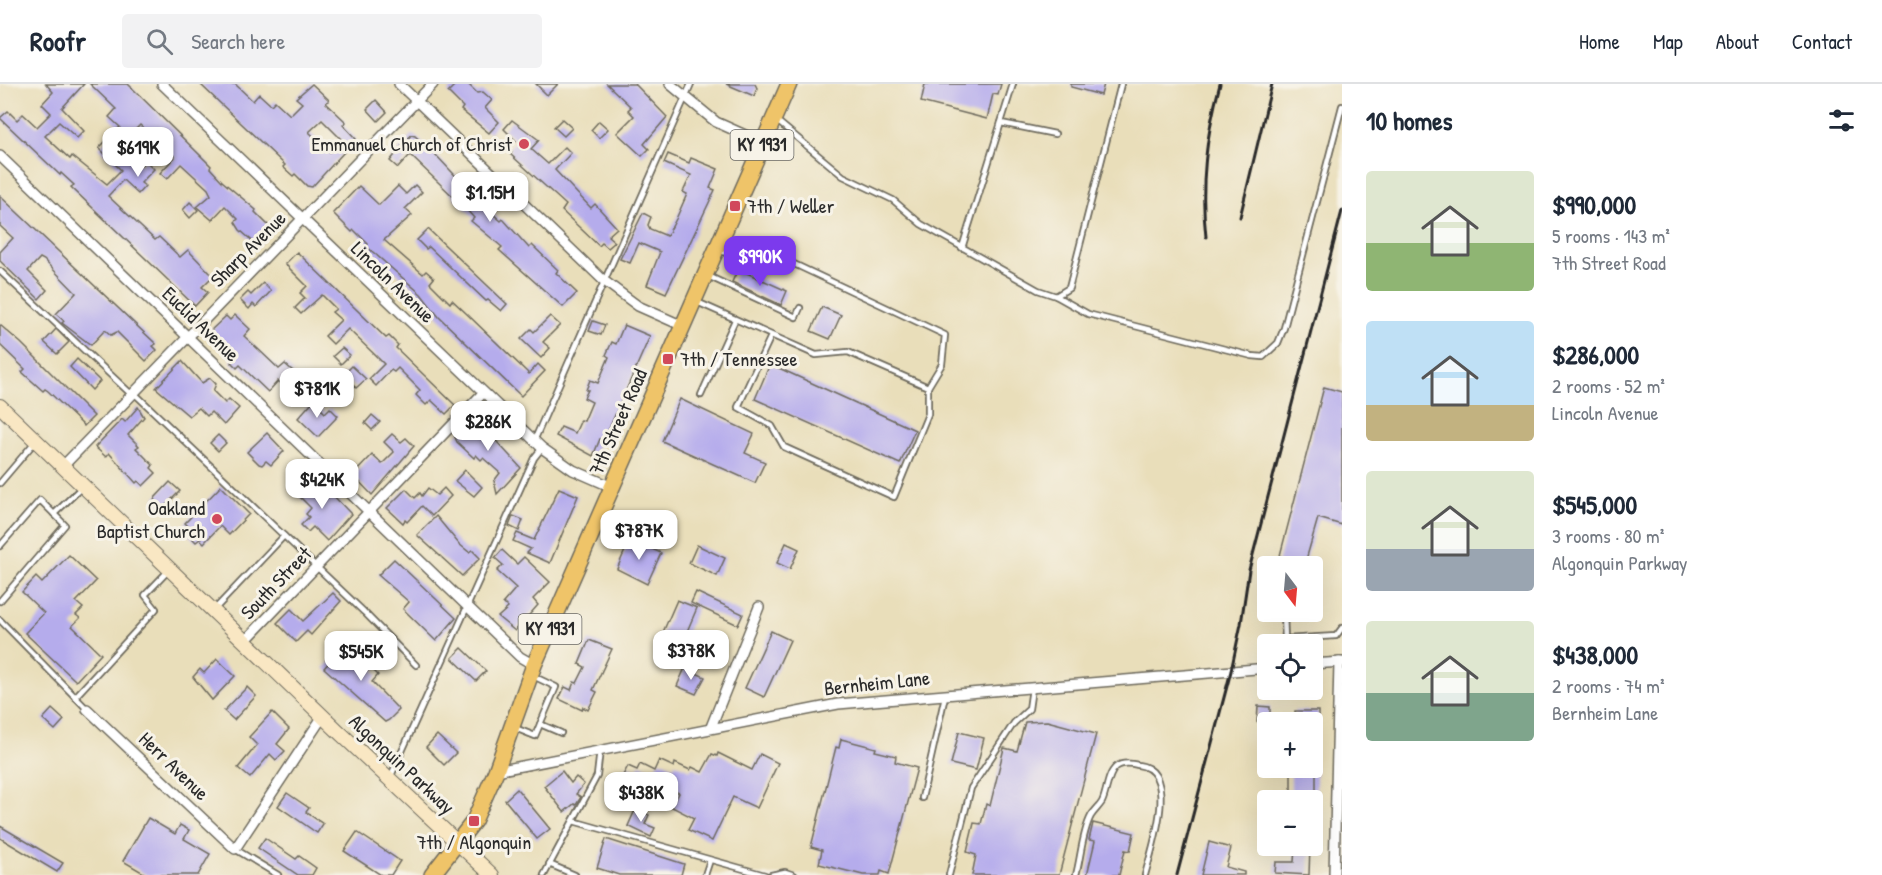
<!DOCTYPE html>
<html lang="en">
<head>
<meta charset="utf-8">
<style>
  :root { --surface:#fff; --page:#f2f2f3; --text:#1f2937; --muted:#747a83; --line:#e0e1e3; --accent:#7c3aed }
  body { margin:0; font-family:"Patrick Hand",sans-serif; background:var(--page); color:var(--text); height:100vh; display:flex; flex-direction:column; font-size:22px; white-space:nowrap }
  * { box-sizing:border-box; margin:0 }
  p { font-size:20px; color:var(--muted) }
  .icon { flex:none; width:33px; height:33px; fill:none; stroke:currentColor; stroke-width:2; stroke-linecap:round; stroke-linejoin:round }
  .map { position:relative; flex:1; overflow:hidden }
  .details { display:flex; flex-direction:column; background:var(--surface); width:540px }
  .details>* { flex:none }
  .needle { width:39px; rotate:164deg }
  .tools { position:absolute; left:1257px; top:472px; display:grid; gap:12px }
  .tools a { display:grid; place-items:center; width:66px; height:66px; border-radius:6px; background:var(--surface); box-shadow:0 6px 24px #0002; font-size:30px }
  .price { position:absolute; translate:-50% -51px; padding:0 14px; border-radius:12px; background:#fff; color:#222; font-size:20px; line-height:39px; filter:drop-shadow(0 2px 3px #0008) }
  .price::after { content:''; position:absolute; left:50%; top:36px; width:18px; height:14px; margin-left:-9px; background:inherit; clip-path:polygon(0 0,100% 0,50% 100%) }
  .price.on { background:var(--accent); color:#fff }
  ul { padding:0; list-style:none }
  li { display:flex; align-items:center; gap:18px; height:150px; padding:0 24px }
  li span { display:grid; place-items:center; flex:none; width:168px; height:120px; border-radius:6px; color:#555 }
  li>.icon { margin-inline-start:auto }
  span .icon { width:72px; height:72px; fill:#fffc; stroke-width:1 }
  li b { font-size:26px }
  h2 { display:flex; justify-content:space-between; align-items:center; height:72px; padding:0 24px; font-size:26px }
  header { display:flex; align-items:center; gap:36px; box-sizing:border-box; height:84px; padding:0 30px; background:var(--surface); border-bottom:2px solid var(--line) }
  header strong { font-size:28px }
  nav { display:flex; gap:33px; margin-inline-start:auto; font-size:21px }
  .search { width:420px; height:54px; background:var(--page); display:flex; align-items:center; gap:15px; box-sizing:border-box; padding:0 21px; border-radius:6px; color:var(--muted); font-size:22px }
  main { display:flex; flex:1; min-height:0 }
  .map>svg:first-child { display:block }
  .building { fill:#b5acec; fill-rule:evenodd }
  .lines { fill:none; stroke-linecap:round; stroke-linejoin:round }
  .service-casing { stroke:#6e6a5d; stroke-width:8 }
  .minor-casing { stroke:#6e6a5d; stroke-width:12 }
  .secondary-casing { stroke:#6e6a5d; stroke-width:16 }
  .primary-casing { stroke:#6e6a5d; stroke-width:18 }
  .service { stroke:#fff; stroke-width:4.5 }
  .minor { stroke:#fff; stroke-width:9 }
  .secondary { stroke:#f9e7c3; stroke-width:14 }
  .primary { stroke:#efc469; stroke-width:15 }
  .rail { stroke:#2b2b2b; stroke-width:3 }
  .poi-dot { fill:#d1495b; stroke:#f7f3e8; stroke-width:2 }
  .labels { text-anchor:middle; stroke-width:6; stroke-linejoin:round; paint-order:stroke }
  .shield { fill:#f7f3e8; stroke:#686764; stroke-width:1.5 }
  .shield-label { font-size:18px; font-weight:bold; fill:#2b2b2b }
  .poi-label { font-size:20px; fill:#2b2b2b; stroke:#f7f3e8; text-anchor:end }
  .street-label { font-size:20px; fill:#2b2b2b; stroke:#f7f3e8 }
</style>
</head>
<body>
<header>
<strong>Roofr</strong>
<div class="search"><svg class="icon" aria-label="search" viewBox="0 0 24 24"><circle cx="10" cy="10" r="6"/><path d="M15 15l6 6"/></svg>Search here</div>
<nav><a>Home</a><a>Map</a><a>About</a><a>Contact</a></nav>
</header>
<main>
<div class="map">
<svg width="1342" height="791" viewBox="0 0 1342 791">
  <rect width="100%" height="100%" fill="#f7f3e8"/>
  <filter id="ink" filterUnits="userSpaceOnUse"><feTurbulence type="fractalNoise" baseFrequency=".0167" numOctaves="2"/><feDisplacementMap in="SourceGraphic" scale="12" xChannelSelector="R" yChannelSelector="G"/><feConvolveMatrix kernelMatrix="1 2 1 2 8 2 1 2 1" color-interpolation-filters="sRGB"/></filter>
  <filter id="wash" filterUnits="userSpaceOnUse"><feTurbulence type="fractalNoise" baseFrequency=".008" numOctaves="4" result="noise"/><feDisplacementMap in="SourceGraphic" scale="24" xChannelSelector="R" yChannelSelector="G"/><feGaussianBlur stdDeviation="1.35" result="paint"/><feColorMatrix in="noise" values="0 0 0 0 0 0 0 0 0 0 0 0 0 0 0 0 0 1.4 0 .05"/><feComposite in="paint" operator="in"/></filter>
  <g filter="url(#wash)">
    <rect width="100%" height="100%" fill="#e9deba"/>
    <g id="blocks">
      <g class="building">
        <path d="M46,0H84L62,24L84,47L77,54L59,38L45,52L70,75L72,72L107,100L121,86L99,64L120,43L109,33L116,25L90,0H128L211,82L210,84L222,97L256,126L255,128L273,146L258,162L240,146L235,138L238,135L225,122L212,136L197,123L211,111L208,105L181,80L167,95L160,89L175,73L140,41L120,61L141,81L145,76L154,85L141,99L145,102L138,110L123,96L108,112L155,156L159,153L180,173L188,166L213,192L202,203L208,208L195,222L71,103L74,101L61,89L60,91L0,34L8,27L17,36L23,30L37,43L51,29L42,20L53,8Z"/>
        <path d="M200,0H235L253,17L259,10L271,21L275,17L290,31L302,19L296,14L312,0L329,16L326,19L346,38L343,41L356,55L312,103L307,102L295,90L293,92L283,83L285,81ZM322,36L342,56L330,68L309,48Z"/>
        <path d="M456,0H468L477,9L483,8L492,16L485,24L499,38L489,49L461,26L463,23L448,8Z"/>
        <path d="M536,0H558L547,11Z"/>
        <path d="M607,0H635L667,33L644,60L649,65L642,72L617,49L634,32L628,26L631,23Z"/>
        <path d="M726,0H755L757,4L754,12Z"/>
        <path d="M925,0H1001L998,11L993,10L987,35L921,18Z"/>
        <path d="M1071,0H1104L1101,11L1071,3Z"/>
        <path d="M376,16L387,28L378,37L367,25Z"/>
        <path d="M562,35L572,44L564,52L554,43Z"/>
        <path d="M512,36L539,56L531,65L548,80L565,63L571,69L555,86L591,124L595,120L617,144L608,152L615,158L608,164L602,159L599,162L562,127L566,121L510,70L512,68L509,64L516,57L504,45Z"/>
        <path d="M599,37L608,45L599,54L591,46Z"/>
        <path d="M411,51L415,52L434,69L485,123L501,137L503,135L529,164L532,161L558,186L556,189L577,209L563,223L499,166L502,163L471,137L474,134L465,124L410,71L398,84L390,77Z"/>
        <path d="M668,70L689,79L691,74L718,85L710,104L715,106L666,209L647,201L660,168L639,159L630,179L620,175L643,129L651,133L648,141L650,145L667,152L676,135L687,110L683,108L691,91L664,79Z"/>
        <path d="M415,101L422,108L405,125L412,131L384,156L423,190L426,187L434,194L430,199L450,219L452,216L467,230L529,290L538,280L545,287L521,312L439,233L421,210L366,162L368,160L354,146L352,148L333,129L359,102L379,121L398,102L406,110Z"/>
        <path d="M0,112L156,260L153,262L157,266L146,277L117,248L111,251L105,246L91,261L62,239L64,237L56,230L76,209L44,176L40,174L28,187L47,206L39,215L0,177V168L13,154L0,142Z"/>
        <path d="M190,118L198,126L190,134L183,126Z"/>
        <path d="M428,145L507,220L501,227L488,216L486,217L429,163L426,165L417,156Z"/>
        <path d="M297,168L386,254L389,252L398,261L396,264L455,321L446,330L431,316L426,321L416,311L420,306L398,284L394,288L391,286L376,302L369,295L384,280L372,268L348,245L333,260L325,252L341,236L332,228L336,225L322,211L301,230L295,224L305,214L300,209L307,202L285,180Z"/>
        <path d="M738,185L787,207L781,221L732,198Z"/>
        <path d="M263,199L271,207L256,223L253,220L249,225L240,216L248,208L251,211Z"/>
        <path d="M822,223L841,231L830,255L811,247Z"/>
        <path d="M235,231L250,245L244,252L258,265L279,285L285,280L294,288L282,300L278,297L268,308L240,281L237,284L231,278L233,276L209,248L226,232L230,236Z"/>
        <path d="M550,232L560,241L543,258L550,264L541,274L521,255L531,245L534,248Z"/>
        <path d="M593,237L605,241L601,251L589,247Z"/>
        <path d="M0,241L21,259L94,332L84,342L48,307L45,305L43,307L22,288L25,285L0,261Z"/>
        <path d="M624,241L650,252L604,356L600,355L593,372L556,352L561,343L575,349L581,336L584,337L592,318L584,314L588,306H586L590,296L598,299L609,273L606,271L612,258L616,260Z"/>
        <path d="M56,245L69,258L57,270L44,258Z"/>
        <path d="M342,264L350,271L341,280L333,272Z"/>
        <path d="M77,275L100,297L92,306L70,283Z"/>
        <path d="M182,277L202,299L210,294L216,300L213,307L225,319L229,315L239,324L224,341L211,328L207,332L199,324L189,332L156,304Z"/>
        <path d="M770,280L915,346L900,380L755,315Z"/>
        <path d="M352,282L366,295L356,304L343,291Z"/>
        <path d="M1324,303L1342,308V441L1318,434L1304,483H1277Z"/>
        <path d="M680,315L754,350L745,369L765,378L755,399L662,357Z"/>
        <path d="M313,317L325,329L330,324L338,332L318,353L298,334Z"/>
        <path d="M138,323L144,333L128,351L139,362L136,364L153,381L151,384L156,389L143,402L138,397L136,399L109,369L106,373L95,363L122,335L125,338Z"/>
        <path d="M372,331L380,338L372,346L365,339Z"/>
        <path d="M476,335L521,384L497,410L494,397L500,389L483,374L481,376L476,371L474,374L457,358L455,353Z"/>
        <path d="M267,349L284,367L271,381L266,377L262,381L259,380L247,368Z"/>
        <path d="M392,350L401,358L406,354L414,362L372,411L353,391L372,371L382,380L394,368L384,358Z"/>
        <path d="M218,351L226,359L218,367L210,359Z"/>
        <path d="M465,386L482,403L474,412L455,397Z"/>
        <path d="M302,395L323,411L328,406L351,430L327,457L313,443L308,448L301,441L309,433L306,430L311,424L292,405Z"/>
        <path d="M170,398L180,407L162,425L154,417L155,414Z"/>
        <path d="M221,402L249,430L229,451L220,442L204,459L200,455L196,458L185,447L189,443L185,439Z"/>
        <path d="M428,404L437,411L444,404L451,412L432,432L422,422L407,438L405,436L403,439L387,424L406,405L415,414L420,409L422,412Z"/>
        <path d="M559,404L578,412L550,479L527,469L531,465L513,457L517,449L534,456Z"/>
        <path d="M436,432L459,460L469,468L472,466L480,474L462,492L417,451Z"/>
        <path d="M513,432L523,436L519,447L509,442Z"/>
        <path d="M630,455L661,469L647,500L617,485Z"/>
        <path d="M786,459L799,465L790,485L777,479Z"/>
        <path d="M697,461L725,474L717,492L689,479Z"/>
        <path d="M502,466L517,480L524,473L550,498L533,515L538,521L515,547L498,533L508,524L503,519L516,504L497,487L503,481L495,474Z"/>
        <path d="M69,471L96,497L76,518L83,524L76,531L80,534L72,542L101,570L76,597L25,549L44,529L22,508L36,493L42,499Z"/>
        <path d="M394,475L456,534L436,557L403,525L409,518L378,491Z"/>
        <path d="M696,508L743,530L738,541L691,519Z"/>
        <path d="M333,509L341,517L311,551L307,547L296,558L277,539L291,525L303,537Z"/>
        <path d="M677,516L697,524L680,564L660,555Z"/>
        <path d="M771,547L790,556L764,613L745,604Z"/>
        <path d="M589,556L612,565L593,606L597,608L588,626L583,623L582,626L559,615L565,603L571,606L574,598L577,599L585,583L579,580Z"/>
        <path d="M344,563L355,574L362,566L377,583L374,587L378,591L372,598L399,626L389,636L385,638L324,584Z"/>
        <path d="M462,564L486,587L476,597L452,574Z"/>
        <path d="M217,575L235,592L212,616L193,593L200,585L204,589Z"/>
        <path d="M685,584L705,593L696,610L677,602Z"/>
        <path d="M247,603L256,612L234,636L224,627Z"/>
        <path d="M1258,622L1270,623V638H1257Z"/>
        <path d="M52,625L64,636L55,646L43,635Z"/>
        <rect x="1295" y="627" width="23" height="12"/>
        <path d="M272,628L289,645L277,660L285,667L276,676L270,670L250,694L238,684L257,661L249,653Z"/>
        <path d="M1047,637L1096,650L1059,791H972L976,771L967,768L974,739L981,740L986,720L990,722L1004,664L1017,667L1025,638Z"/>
        <path d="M959,648L984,654L976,686L951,680Z"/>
        <path d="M437,651L456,669L444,681L426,663Z"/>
        <path d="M841,655L876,664L875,667L896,672L895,678L917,684L889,790L881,787L880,791H863L819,780L822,766L811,763L836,663L839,664Z"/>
        <path d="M718,669L752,686L760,670L778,679L757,724L733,713L712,757L688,746L694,734L672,723L679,709L663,701L659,709L655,707L652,712L628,702L621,717L608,711L616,695L620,697L628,682L637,686L640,680L654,687L659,676L674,683L675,679L690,686L692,683L702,688L712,670L717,672Z"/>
        <rect x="1291" y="684" width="25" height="33"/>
        <path d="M562,687L571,699L576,693L584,700L576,710L581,713L576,721L574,720L564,728L544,702Z"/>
        <path d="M517,705L550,745L537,755L505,716Z"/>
        <path d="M287,709L309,724L306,728L323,740L317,749L278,722Z"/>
        <path d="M636,724L649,731L645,740L655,744L651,753L628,742Z"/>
        <path d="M148,734L175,750L180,741L189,746L184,755L210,770L198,791H147L123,777Z"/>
        <path d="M1093,739L1134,749L1130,767L1125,766L1119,791H1087L1095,757L1089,756Z"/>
        <path d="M0,742L63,779L57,788L0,754Z"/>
        <path d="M357,748L400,777L391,791H381L344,767Z"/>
        <path d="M265,754L296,775L299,772L316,784L312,791H298L258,764Z"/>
        <path d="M606,755L684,780L681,791H619L597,784Z"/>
        <path d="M1209,758L1231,764L1226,783L1244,788V791H1201Z"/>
        <path d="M1310,762L1309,791L1275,789L1276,778H1294L1295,763Z"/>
      </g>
    </g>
  </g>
  <g filter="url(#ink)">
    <use href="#blocks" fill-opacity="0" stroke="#6e6a5d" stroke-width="1.5"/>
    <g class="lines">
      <defs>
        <g id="service">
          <path d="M776,36L843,92L893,116L921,140L1038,206L1056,212L1088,230L1252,272L1263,273L1278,259L1284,244L1342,22"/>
          <path d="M1001,39L1055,50"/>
          <path d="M962,164L1013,0"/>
          <path d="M720,166L739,176L760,164L945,251L942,280L928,303V330L894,413L784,363L772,342L738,323L771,252"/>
          <path d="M0,187L131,310"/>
          <path d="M708,192L796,233L800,224"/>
          <path d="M1056,212L1069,204L1121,0"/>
          <path d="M697,218L816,271L848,268L928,303"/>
          <path d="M133,308L364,528L416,581"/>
          <path d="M701,311L735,236"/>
          <path d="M534,357L691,0"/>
          <path d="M0,399L34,359"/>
          <path d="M54,430L81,404"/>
          <path d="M0,462L40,416L65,441L0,517"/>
          <path d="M214,526L284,452"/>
          <path d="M1284,528L1285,555"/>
          <path d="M0,536L87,625"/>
          <path d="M1285,561V555L1336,552L1342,544"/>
          <path d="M75,613L156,525L145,511L169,486"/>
          <path d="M540,640L561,649"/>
          <path d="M515,644L535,652L556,603L533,592"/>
          <path d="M390,694L534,374L542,364"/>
          <path d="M922,714L945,612"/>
          <path d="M573,737L765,791"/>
          <path d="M235,765L278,791"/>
          <path d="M549,780L575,791"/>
          <path d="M544,791L597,692L600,666"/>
          <path d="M705,791L710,776"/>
          <path d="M771,791L785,788L794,791"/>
          <path d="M949,791L971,704L1014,639L1029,625L1032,604"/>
          <path d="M1076,791C1081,773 1082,749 1091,732C1094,727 1099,723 1102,718C1107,708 1107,691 1116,683C1122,678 1130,679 1138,681C1180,686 1152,764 1145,791"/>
        </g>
        <g id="minor">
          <path d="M162,0L542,364L573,386L612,403"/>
          <path d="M399,0L603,196L638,222L683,242"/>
          <path d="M670,0L716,38L763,59"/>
          <path d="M0,72L520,573L534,581"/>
          <path d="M63,382L433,0"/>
          <path d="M245,557L483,309"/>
          <path d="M1312,580L1342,578"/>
          <path d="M87,625L235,765L323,632"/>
          <path d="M711,643L759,523"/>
          <path d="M496,687L838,620L1268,584"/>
          <path d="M1334,791L1339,578"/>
        </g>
        <path id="secondary" d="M0,322L337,646L492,791"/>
        <path id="primary" d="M432,791L474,737L496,687L534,581L789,0"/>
      </defs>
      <use href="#service" class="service-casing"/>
      <use href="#minor" class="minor-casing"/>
      <use href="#secondary" class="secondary-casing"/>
      <use href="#primary" class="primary-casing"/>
      <use href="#service" class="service"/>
      <use href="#minor" class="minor"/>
      <use href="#secondary" class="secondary"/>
      <use href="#primary" class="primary"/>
      <g class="rail">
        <path d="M1240,133L1272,0"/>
        <path d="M1206,153C1200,100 1206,52 1220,0"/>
        <path d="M1177,791L1231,587L1241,540L1249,486L1342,127"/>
      </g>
    </g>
  </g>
  <g class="poi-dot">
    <circle cx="524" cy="60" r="6"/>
    <rect x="729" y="116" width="12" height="12" rx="3"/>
    <rect x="662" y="269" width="12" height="12" rx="3"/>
    <circle cx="217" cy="435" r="6"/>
    <rect x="468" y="731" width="12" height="12" rx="3"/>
  </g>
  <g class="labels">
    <g class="shield">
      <rect x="730.5" y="46" width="63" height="30" rx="4.5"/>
      <rect x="518.5" y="530" width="63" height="30" rx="4.5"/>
    </g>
    <g class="shield-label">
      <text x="762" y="67">KY 1931</text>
      <text x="550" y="551">KY 1931</text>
    </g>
    <g class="poi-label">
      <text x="512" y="67">Emmanuel Church of Christ</text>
      <text x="747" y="129" text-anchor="start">7th / Weller</text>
      <text x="680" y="282" text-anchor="start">7th / Tennessee</text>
      <text x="205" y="431">Oakland<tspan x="205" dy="23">Baptist Church</tspan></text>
      <text x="474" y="765" text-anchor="middle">7th / Algonquin</text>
    </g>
    <g class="street-label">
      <text transform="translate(248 165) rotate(-45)" y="7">Sharp Avenue</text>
      <text transform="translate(393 198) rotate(44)" y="7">Lincoln Avenue</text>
      <text transform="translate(201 240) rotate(44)" y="7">Euclid Avenue</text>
      <text transform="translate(618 338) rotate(-66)" y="7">7th Street Road</text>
      <text transform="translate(276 499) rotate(-46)" y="7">South Street</text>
      <text transform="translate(877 599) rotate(-6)" y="7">Bernheim Lane</text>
      <text transform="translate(402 680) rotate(43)" y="7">Algonquin Parkway</text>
      <text transform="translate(174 682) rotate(44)" y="7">Herr Avenue</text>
    </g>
  </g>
</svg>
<div class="tools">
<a><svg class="needle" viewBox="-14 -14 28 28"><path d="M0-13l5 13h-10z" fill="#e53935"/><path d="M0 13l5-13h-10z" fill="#747a83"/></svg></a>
<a><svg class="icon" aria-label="locate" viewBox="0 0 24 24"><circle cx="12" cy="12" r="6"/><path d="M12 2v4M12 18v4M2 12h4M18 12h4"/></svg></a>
<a>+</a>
<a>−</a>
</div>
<b class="price" style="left:138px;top:94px">$619K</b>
<b class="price" style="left:490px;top:139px">$1.15M</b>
<b class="price on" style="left:760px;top:203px">$990K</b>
<b class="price" style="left:317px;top:335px">$781K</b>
<b class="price" style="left:488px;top:368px">$286K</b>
<b class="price" style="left:322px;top:426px">$424K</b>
<b class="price" style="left:639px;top:477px">$787K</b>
<b class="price" style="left:691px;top:597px">$378K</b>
<b class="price" style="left:361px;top:598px">$545K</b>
<b class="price" style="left:641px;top:739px">$438K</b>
</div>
<section class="details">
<h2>10 homes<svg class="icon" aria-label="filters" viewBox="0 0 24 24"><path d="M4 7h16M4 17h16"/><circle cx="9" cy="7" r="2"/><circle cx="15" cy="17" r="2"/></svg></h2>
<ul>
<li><span style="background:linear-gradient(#dfe7d0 60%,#8fb573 0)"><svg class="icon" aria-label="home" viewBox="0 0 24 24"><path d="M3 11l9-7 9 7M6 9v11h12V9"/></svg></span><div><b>$990,000</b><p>5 rooms · 143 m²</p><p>7th Street Road</p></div></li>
<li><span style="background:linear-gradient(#bfe0f5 70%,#c2b280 0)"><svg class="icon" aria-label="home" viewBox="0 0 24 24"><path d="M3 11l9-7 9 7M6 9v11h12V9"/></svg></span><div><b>$286,000</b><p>2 rooms · 52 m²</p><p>Lincoln Avenue</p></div></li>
<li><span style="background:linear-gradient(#dfe7d0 65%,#9aa5b1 0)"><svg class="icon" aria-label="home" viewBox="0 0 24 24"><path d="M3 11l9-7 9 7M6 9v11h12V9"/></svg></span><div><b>$545,000</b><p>3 rooms · 80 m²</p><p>Algonquin Parkway</p></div></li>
<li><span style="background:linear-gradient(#dfe7d0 60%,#7fa58c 0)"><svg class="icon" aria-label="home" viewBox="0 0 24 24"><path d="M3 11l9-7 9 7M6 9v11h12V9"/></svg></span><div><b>$438,000</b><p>2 rooms · 74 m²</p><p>Bernheim Lane</p></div></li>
</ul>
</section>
</main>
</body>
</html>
